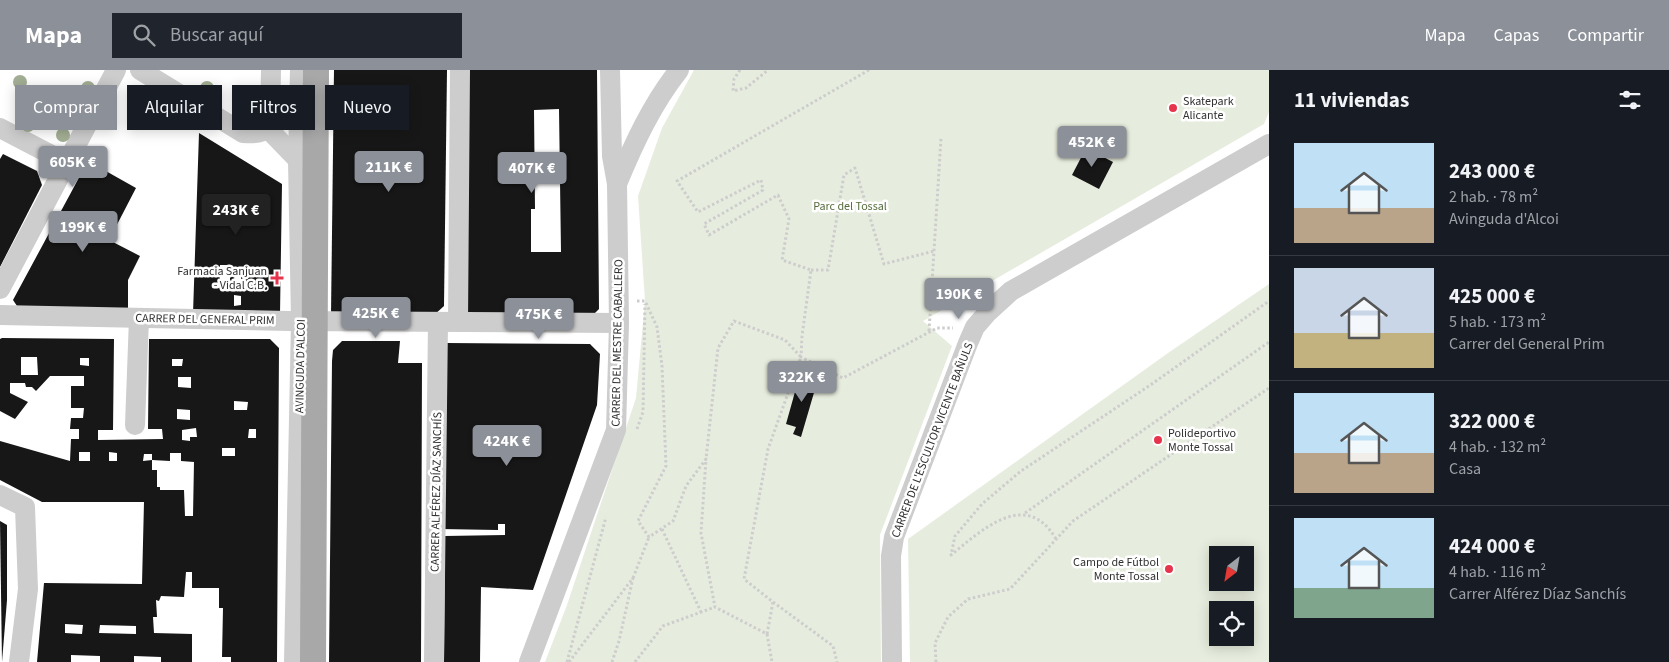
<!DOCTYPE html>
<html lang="es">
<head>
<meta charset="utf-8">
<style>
  :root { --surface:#171b24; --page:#20242c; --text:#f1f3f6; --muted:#9ea1a6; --line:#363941; --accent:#8c9099 }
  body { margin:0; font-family:"Source Sans 3",sans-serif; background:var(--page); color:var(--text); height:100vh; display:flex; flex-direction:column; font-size:19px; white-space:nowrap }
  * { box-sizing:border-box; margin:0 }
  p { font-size:16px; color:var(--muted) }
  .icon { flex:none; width:28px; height:28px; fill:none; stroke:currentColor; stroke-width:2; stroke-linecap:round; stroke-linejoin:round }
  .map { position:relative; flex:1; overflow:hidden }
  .drawer { display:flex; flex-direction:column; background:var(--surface); width:400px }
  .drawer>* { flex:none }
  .top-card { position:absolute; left:15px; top:15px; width:475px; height:45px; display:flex; gap:10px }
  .needle { width:32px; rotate:211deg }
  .tools { position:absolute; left:1209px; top:476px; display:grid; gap:10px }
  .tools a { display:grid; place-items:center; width:45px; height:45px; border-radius:0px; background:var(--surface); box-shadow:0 2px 12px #0003; font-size:25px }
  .price { position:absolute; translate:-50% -42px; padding:0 11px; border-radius:5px; background:var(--accent); color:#fff; font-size:16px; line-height:32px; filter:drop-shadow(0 1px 2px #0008) }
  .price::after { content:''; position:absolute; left:50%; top:30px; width:15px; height:11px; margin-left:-8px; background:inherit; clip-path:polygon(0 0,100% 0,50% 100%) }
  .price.on { background:#222; color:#fff }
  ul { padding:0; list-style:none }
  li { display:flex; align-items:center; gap:15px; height:125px; padding:0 25px }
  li+li { border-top:1px solid var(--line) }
  li span { display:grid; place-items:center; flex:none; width:140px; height:100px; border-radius:0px; color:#555 }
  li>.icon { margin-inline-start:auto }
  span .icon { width:60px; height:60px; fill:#fffc; stroke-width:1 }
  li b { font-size:21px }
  h2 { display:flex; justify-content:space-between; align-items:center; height:60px; padding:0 25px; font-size:21px }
  .pill { padding:0 18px; border-radius:0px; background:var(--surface); box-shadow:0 2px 12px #0003; font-size:18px; line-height:45px }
  .pill.on { background:var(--accent); color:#fff }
  header { display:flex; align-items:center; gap:30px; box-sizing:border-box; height:70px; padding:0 25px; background:var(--accent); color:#fff }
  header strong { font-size:24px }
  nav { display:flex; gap:28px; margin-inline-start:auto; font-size:18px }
  .search { width:350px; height:45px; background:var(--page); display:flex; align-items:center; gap:12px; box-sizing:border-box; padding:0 18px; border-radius:0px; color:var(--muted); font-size:19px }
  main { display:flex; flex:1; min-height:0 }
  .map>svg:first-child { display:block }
  .green { fill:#e7edde; fill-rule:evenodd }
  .building { fill:#171717; fill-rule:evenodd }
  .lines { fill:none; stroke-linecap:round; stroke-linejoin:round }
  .path { stroke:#cdcdcd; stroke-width:3; stroke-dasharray:2.5 2.5; stroke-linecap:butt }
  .minor { stroke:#cdcdcd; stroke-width:20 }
  .major { stroke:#a8a8a8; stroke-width:26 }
  .tree { fill:#a3af94 }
  .poi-dot { fill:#e6344d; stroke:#fff; stroke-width:2 }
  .labels { text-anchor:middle; stroke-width:5; stroke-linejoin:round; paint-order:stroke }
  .poi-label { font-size:12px; fill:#303030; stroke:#fff; text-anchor:start }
  .park-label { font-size:12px; fill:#576d3d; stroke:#fff }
  .street-label { font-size:12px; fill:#303030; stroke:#fff }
</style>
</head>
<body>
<header>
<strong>Mapa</strong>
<div class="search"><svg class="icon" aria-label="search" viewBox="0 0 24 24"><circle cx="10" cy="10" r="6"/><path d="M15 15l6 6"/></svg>Buscar aquí</div>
<nav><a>Mapa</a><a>Capas</a><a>Compartir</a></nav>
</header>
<main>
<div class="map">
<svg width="1269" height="592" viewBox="0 0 1269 592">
  <rect width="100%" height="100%" fill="#fff"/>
  <g class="green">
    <path d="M694,0H1269V42L1264,54L923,251L952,276L880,465L881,592H545L567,535L636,328L645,231L638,126L662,58Z"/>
    <path d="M1269,214V592H910L908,469L1168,283ZM1218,485H1245V512H1218ZM1218,540H1245V568H1218Z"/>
  </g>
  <g class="building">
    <path d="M334,0H447L444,236L433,246L331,245Z"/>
    <path d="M469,0H597L599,239L591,247L465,246ZM559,39L561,182H531V139H535L534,40Z"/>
    <path d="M199,63L282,114L280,244H193ZM212,136V139H218L219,137H230L228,148L206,147L208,137ZM220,195H230V211H220ZM235,200H241V211H234ZM234,225L241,226V235L234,236Z"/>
    <path d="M1086,78L1113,92L1099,119L1072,105Z"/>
    <path d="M3,84L37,101L42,115L0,197V89Z"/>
    <path d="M88,91L136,118L109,170L140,186L128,210V243L21,242L13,230Z"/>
    <path d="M2,268L114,269L113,360H98V370L163,369L162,359H148L149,269H270L279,278L277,592H231V587H222L223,538H219V518H192V502H186L184,527L161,526L159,531L156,530L157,547H153L154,563L192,564V592H161V587L134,586V592H100V586L71,585V592H37L44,513L142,514L144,432H42L0,410V371L70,391L71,369H79V359H70L71,348H83L84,338H71V316H84V306H50L36,321L32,317H26L25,313H10V323L28,332L15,349L0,341V269ZM21,287H37L38,305H21ZM80,288H89V296L80,295ZM172,289H183L182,296H172ZM178,307H191V318L178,317ZM234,331L248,332L247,340H234ZM177,339L190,340V350L177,349ZM196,358L197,367H190V371L182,370V360ZM249,359H256V368H248ZM222,378H235V386H222ZM79,382H90V391H79ZM109,382L117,383V391H109ZM170,383H181V391L194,392L193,446H185L184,420H160V417H157V400H152V390L143,391L144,384H152V390L170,391ZM65,554L83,555L82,564L65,563ZM100,555L136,556V564L99,563Z"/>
    <path d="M342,271H400L398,293H422L421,592H329L332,291L333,280Z"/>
    <path d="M445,273L590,274L600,284L597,335L533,520L481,517L480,592H444L445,466L505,465V454H498V460L440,459Z"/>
    <path d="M800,304L818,309L801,367L793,364L796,357L786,354Z"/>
    <path d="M0,451L7,455V530L2,592Z"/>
  </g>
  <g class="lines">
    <g class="path">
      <path d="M740,0L734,9L733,21L746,18L768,0"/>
      <path d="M869,0L677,111L698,142L761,110L763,120L704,154L709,165L778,125L789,149L782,190L811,200L802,266L801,287L843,308L937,258H953"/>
      <path d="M811,200H828L844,105L855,98L884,194L934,181"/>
      <path d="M637,231H645L657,257L662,296L666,396L638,451L649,467L673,451L686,416L706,389L701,463L715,537L767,564L773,532L744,509L768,379L801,287L785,270L734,251L718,278L706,389"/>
      <path d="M929,261L941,68"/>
      <path d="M637,359L643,342L645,234"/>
      <path d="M1025,443L1269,272"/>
      <path d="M662,459L701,542"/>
      <path d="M1056,469C1026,418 982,460 951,485L955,466L982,434L1021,401L1149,316L1269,231"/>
      <path d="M633,508L649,467"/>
      <path d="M773,532L833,576L837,592"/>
      <path d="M767,564L772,592"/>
      <path d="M567,592L606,447"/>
      <path d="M569,592L633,508L619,571L612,592"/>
      <path d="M635,592L663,556L715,537"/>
      <path d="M936,592L935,573L948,547L968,529L1010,519L1073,451L1269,318"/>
    </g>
    <g class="minor">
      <path d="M140,0L243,63C255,64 263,64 270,54L271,0"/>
      <path d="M270,54L274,65L303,95"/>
      <path d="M0,58L67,93"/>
      <path d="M617,114C634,73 652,34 679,0"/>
      <path d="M0,219L116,0"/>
      <path d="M0,245L289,251L619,253"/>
      <path d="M458,252L460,0"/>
      <path d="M135,355L139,248"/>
      <path d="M0,425L25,437L28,519L19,592"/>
      <path d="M294,592L301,251L298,90L300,0"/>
      <path d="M434,592L438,252"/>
      <path d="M529,592L616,360L619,253L617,114L612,86L610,0"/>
      <path d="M892,592L891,486L894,467L968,273L975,257L988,242L1011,221L1269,74"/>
    </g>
    <path class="major" d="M313,592L316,0"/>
  </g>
  <g class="tree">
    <circle cx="20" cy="12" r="7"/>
    <circle cx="88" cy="18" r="7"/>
    <circle cx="207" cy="18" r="7"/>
    <circle cx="77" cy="31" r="7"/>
    <circle cx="242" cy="33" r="7"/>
    <circle cx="41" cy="35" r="7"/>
    <circle cx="24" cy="38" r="7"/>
    <circle cx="72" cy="48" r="7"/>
    <circle cx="28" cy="55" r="7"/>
    <circle cx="63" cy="65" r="7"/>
  </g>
  <g class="poi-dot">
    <circle cx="1173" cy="38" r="5"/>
    <path d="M274.5 200.5h5v5h5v5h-5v5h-5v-5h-5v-5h5z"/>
    <circle cx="1158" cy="370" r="5"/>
    <circle cx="1169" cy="499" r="5"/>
  </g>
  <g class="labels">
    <g class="poi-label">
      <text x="1183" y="35">Skatepark<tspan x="1183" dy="14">Alicante</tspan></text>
      <text x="267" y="205" text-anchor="end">Farmacia Sanjuan<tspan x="267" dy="14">- Vidal C.B.</tspan></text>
      <text x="1168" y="367">Polideportivo<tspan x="1168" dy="14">Monte Tossal</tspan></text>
      <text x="1159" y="496" text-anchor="end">Campo de Fútbol<tspan x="1159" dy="14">Monte Tossal</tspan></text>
    </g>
    <g class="park-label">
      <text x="850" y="140">Parc del Tossal</text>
    </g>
    <g class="street-label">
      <text transform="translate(205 249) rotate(1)" y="4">CARRER DEL GENERAL PRIM</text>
      <text transform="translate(617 273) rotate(-89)" y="4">CARRER DEL MESTRE CABALLERO</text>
      <text transform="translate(300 296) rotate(-89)" y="4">AVINGUDA D'ALCOI</text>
      <text transform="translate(932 370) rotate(-69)" y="4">CARRER DE L'ESCULTOR VICENTE BAÑULS</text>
      <text transform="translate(436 422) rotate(-89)" y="4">CARRER ALFÉREZ DÍAZ SANCHÍS</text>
    </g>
  </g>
</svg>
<div class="tools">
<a><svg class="needle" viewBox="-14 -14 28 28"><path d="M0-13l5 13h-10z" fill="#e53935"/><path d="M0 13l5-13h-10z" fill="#9ea1a6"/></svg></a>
<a><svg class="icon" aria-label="locate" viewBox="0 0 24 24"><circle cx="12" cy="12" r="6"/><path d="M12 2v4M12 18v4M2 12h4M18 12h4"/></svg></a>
</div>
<b class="price" style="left:1092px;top:98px">452K €</b>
<b class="price" style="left:73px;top:118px">605K €</b>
<b class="price" style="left:389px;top:123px">211K €</b>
<b class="price" style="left:532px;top:124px">407K €</b>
<b class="price on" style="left:236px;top:166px">243K €</b>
<b class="price" style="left:83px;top:183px">199K €</b>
<b class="price" style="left:959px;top:250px">190K €</b>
<b class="price" style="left:376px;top:269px">425K €</b>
<b class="price" style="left:539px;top:270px">475K €</b>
<b class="price" style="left:802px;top:333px">322K €</b>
<b class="price" style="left:507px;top:397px">424K €</b>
<div class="top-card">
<a class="pill on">Comprar</a>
<a class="pill">Alquilar</a>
<a class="pill">Filtros</a>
<a class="pill">Nuevo</a>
</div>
</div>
<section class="drawer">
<h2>11 viviendas<svg class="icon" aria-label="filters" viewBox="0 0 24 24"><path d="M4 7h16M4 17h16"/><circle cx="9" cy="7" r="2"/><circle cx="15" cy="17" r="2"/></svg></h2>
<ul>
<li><span style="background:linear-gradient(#bfe0f5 65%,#b9a48a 0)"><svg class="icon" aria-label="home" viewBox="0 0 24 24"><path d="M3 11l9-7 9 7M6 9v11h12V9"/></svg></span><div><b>243 000 €</b><p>2 hab. · 78 m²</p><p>Avinguda d'Alcoi</p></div></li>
<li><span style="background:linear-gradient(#c9d6e8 65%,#c2b280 0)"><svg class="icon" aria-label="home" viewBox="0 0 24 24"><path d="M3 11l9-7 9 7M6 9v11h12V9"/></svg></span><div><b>425 000 €</b><p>5 hab. · 173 m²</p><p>Carrer del General Prim</p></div></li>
<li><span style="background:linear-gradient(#bfe0f5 60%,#b9a48a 0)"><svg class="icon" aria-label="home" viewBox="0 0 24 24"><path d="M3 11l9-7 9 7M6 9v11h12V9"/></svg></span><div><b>322 000 €</b><p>4 hab. · 132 m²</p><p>Casa</p></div></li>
<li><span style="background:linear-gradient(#bfe0f5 70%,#7fa58c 0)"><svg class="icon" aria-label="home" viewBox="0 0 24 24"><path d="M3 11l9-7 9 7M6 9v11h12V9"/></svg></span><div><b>424 000 €</b><p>4 hab. · 116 m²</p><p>Carrer Alférez Díaz Sanchís</p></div></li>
</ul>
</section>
</main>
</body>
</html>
